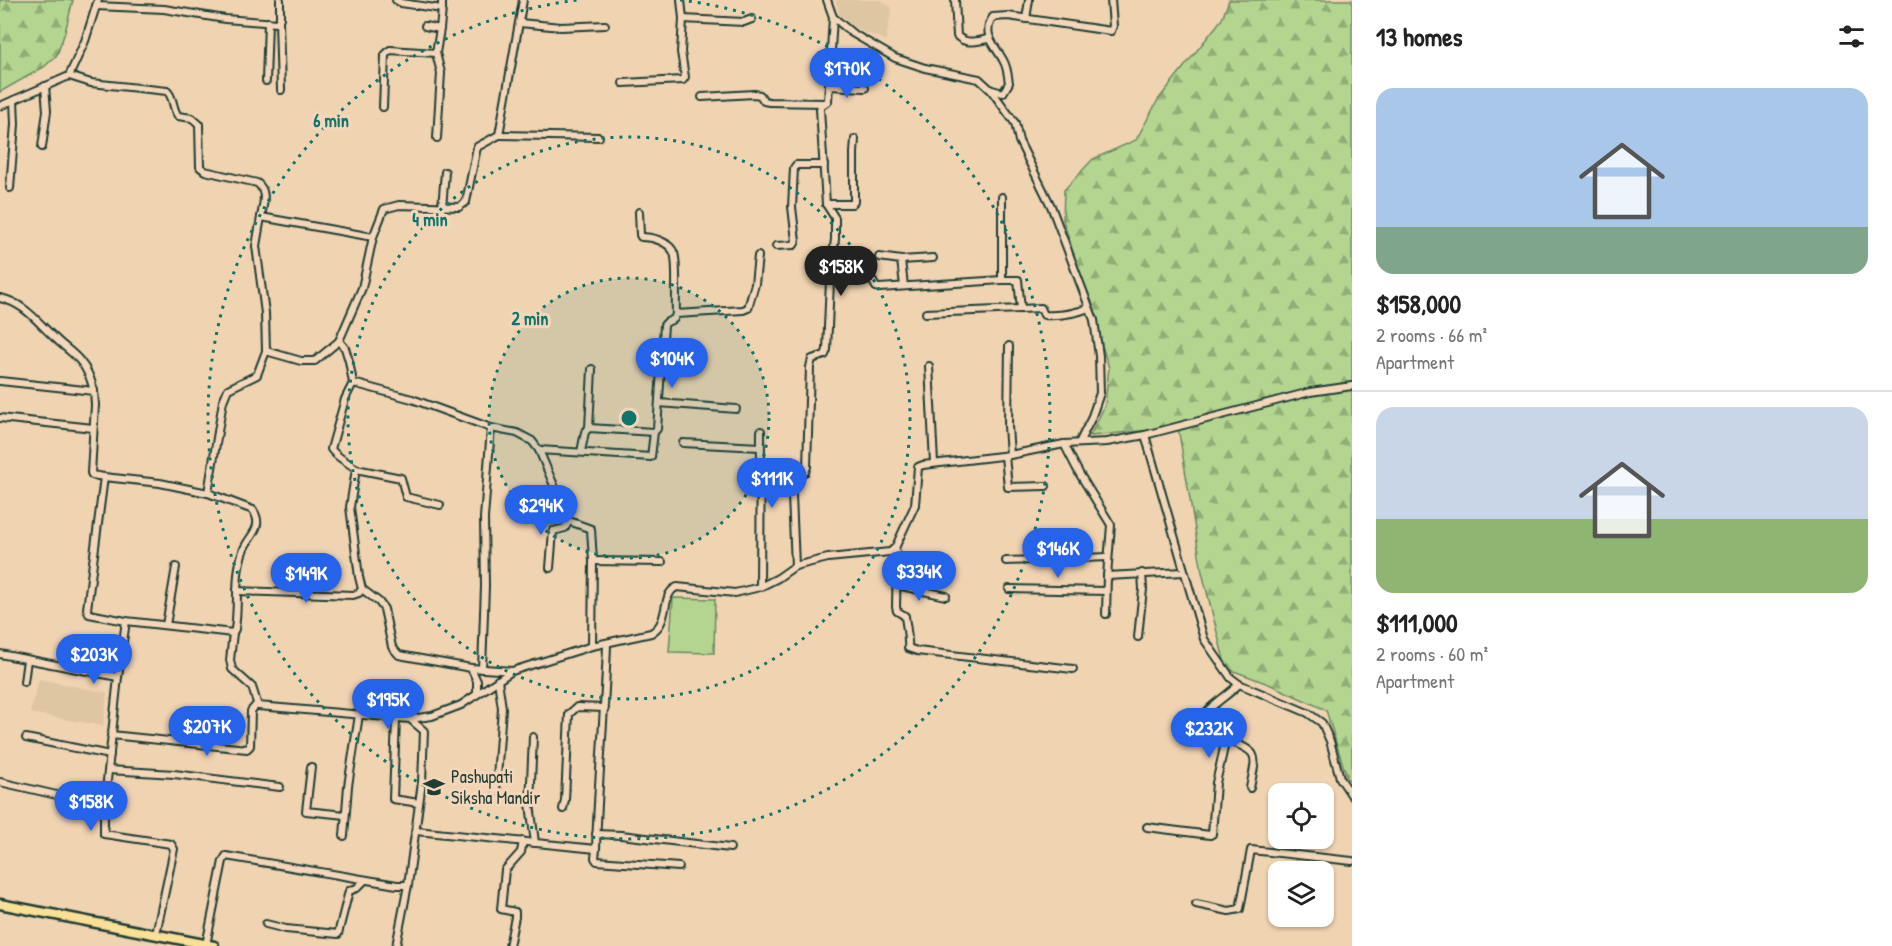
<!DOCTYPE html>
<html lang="en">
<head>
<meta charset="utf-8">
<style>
  :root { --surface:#fff; --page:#f6f6f6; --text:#222; --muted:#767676; --line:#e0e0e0; --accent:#2563eb }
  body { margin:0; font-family:"Patrick Hand",sans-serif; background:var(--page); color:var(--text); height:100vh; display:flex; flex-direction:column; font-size:22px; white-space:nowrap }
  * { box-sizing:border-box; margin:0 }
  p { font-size:20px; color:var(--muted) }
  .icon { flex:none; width:33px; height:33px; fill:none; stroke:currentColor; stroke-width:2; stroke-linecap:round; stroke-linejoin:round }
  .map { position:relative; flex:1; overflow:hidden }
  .panel { display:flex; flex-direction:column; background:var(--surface); width:540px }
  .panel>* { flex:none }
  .tools { position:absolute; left:1268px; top:783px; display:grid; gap:12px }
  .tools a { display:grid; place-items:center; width:66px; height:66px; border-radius:12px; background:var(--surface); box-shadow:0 2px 4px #0004; font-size:30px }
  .price { position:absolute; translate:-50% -51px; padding:0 14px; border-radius:21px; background:var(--accent); color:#fff; font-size:20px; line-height:39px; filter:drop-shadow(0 2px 3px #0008) }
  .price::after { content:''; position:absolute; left:50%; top:36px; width:18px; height:14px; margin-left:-9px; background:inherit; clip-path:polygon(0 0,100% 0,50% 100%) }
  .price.on { background:#222; color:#fff }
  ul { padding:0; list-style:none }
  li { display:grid; align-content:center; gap:12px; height:318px; padding:0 24px }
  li+li { border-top:2px solid var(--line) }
  li span { display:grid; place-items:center; height:186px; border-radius:18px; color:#555 }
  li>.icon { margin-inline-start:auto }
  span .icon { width:108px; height:108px; fill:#fffc; stroke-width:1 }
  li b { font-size:26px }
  h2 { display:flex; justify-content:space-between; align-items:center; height:72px; padding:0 24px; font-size:26px }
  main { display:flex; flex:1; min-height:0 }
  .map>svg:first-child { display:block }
  .built { fill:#dfc6a3 }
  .green { fill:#b3d590; stroke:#698962; stroke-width:1.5 }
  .forest { fill:url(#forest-firs); stroke:#698962; stroke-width:1.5 }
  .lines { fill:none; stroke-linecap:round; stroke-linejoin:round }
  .minor-casing { stroke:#1f3d34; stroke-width:10 }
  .major-casing { stroke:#1f3d34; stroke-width:13 }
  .minor { stroke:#f4d7ba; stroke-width:6 }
  .major { stroke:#fadf96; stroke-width:8 }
  .ring { fill:none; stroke:#0f766e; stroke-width:3; stroke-dasharray:3 6 }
  .labels { text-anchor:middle; stroke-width:6; stroke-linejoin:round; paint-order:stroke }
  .poi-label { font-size:18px; fill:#1f3d34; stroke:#f4d7ba; text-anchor:start }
  .centre { fill:#0f766e; stroke:#f4d7ba; stroke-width:3 }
  .ring-label { font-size:18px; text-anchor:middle; font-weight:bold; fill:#0f766e; stroke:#f4d7ba; stroke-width:6; stroke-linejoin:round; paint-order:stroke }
</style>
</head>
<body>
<main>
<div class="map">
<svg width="1352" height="946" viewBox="0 0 1352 946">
  <defs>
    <pattern id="forest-firs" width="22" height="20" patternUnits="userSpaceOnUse" patternTransform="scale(1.5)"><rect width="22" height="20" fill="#b3d590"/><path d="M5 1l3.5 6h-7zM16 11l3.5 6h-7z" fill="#91ae76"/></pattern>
  </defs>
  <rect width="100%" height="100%" fill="#f0d3b1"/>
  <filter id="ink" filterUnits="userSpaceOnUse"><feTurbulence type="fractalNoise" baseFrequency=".0167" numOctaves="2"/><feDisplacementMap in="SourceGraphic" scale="12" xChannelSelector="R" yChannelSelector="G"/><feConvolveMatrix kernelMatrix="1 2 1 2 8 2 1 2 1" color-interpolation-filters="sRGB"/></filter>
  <g filter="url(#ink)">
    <g class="built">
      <path d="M836,0H881L892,8L886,40L861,31L840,18Z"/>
      <path d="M39,679L107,693L103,726L30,713Z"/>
    </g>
    <path class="green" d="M673,598L715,599L714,653L669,652Z"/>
    <g class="forest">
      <path d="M0,0H73L65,32L57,55L44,67L0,92Z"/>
      <path d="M1229,0H1352V782L1347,778L1326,710L1271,685L1226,668L1202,572L1178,427L1090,436L1105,405L1109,368L1063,220L1064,190L1093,159L1136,140L1158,100L1222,19Z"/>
    </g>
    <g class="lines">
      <defs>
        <g id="minor">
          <path d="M396,0L401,3L442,9V0"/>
          <path d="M827,0L833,17L852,33L895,58L925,68L979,79L991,90L1015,123L1019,141L1051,206L1094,320L1099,356L1100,393L1091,419L1079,443"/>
          <path d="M955,0L957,36C967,45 976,41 988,39"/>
          <path d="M96,6L164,9L225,19L277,23L280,18V0"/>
          <path d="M683,19L744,22L752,19"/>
          <path d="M1026,19L1029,0"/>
          <path d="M279,21L281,90"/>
          <path d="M520,23L561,27L605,25"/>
          <path d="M425,26L440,29L442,9"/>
          <path d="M69,76L91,83L167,91C174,97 172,108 178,116L192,118L199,124L200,167L205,171L257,183C268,191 263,205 261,217L373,237"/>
          <path d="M266,81L268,22"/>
          <path d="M623,83L683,80L685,77L681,52L683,19L681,0"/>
          <path d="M830,86L865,88"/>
          <path d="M992,90L1003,93L1009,83C1008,75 1007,66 1003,60C995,45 981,34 993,17L1008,16L1111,31L1113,26L1111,0"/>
          <path d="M702,97L754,94L760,95L764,101L769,102L824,103"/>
          <path d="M0,106L69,76L85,41L98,0"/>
          <path d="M383,107L385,55L390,50L436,53"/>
          <path d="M499,135L599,137"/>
          <path d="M437,138L441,73L436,53L440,29"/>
          <path d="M42,147L47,111L45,86"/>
          <path d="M10,188L15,124L14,100"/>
          <path d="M1002,197V280H1018L1021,309L1041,308L1044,315C1059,316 1076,313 1089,308"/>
          <path d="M826,204H852L854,202V153L855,139"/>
          <path d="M442,208L445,172"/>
          <path d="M261,217L256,246L265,313L266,351L301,361H315L339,341"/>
          <path d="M776,246L794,245L796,241L792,207L794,168L796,165H824"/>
          <path d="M879,257L901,260L933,258"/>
          <path d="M901,260L904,286"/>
          <path d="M830,281L868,279L872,280L876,287L879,288L1002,280"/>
          <path d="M0,298C25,303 38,323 56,339C64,347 74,353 80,361C88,370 91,380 94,391"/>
          <path d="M926,313L1021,309"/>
          <path d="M676,314L743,310L748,308L755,284L758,256"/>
          <path d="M1009,346L1008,426L1010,455"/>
          <path d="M929,366L934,463"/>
          <path d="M0,381L94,391L95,405L91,473L92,475L104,477"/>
          <path d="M353,383L412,399L491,428L517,433L532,441L539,450L569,521L591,529L593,561L592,646L651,633C671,622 660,594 677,587L735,593L760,587L778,578L795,566L828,558L890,552L895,548L915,505L918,467L923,465L1010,455L1064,444L1107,442L1145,435L1268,403L1310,392L1352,386"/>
          <path d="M659,403L736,409"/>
          <path d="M0,418L93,428"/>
          <path d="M589,428L592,369"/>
          <path d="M1145,435L1204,639L1231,678L1239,684L1308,713L1322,723L1330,741L1340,778L1352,796"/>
          <path d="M683,443L760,447"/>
          <path d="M1064,444L1079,473L1111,525L1107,576"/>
          <path d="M539,450L651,457L654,432L657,429L664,325L667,322L674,319L676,314C675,300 678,264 674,253C669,241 652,237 641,237L640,235L639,212"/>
          <path d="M581,452L585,432L589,428L654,432"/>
          <path d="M1005,456L1008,487L1046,486"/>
          <path d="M356,469L401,478L406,497L440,505"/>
          <path d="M104,477L160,483L208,493L253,510C265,528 248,536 243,551C234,576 239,603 235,629L233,633L126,621L89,614L87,609Z"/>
          <path d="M208,493L223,401L228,389L257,375L266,351"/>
          <path d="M895,548L897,555L896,607L897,611L905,616C906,627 909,635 908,648L917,651L1073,669"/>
          <path d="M593,561L662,562"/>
          <path d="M1006,561L1108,557"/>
          <path d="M795,566L791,472L793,471L805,472L807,467L810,367L812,359L825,355L827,350L830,281L835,239V218L826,204L820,109L821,106L828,101L833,17"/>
          <path d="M550,568L553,531L565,528L569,521"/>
          <path d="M897,585L946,596"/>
          <path d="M760,587L761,431"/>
          <path d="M1009,589L1106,591"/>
          <path d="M237,591L353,595L359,593L362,589"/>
          <path d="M1106,614L1107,576L1184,572"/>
          <path d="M166,625L176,567"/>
          <path d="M233,633L230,660L232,669L252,687L258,706L410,719L424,731L422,782L408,885L396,946"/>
          <path d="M1138,637L1143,589L1142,573"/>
          <path d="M0,654L118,677L126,621"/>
          <path d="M471,668L477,681V694"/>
          <path d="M482,669L485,586L484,518L491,428"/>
          <path d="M512,671L471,668L399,655L392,647L384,609L379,602L362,589L359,577L350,507L356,469C347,461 337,458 331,449L345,399L353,383L349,361L345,348L339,341L362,288L373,237L384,209L399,205L459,207L466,202L477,147L499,135L523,0"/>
          <path d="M118,677L104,809V834L171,844L174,849L156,934"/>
          <path d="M24,682L27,660"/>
          <path d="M396,719L393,799L419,803"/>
          <path d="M410,719L432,716L461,705L512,671L592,646"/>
          <path d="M111,735L247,749L250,746L251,711L257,704"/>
          <path d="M533,737L530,804L535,843"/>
          <path d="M26,738L110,755"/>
          <path d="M1226,739C1260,754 1257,752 1250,788"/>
          <path d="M311,767L306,811L345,815"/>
          <path d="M109,770L174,774L280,787"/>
          <path d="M0,782L61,796L84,807L104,809"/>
          <path d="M496,792L502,708L498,680"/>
          <path d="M563,809L565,800L569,714L577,707L605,708"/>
          <path d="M1147,827L1210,835L1212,834L1216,783L1226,739L1201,729L1200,720C1209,705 1227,697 1239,684"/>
          <path d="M416,831L596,849C598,780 605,712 607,644"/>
          <path d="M596,834L621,835L730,848"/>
          <path d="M344,836L348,786L359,715"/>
          <path d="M596,849L595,858L597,861L679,867"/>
          <path d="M1196,904L1229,911L1240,909L1251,850L1352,861"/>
          <path d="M266,924L286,929L338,934L349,891L357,888L365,880"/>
          <path d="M206,945L223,861L226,856L397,885H408"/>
          <path d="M509,946L515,917V912L501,909L505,870L521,852L523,841"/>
        </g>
        <path id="major" d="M0,904L214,946"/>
      </defs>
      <use href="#minor" class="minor-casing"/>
      <use href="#major" class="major-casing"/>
      <use href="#minor" class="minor"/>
      <use href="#major" class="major"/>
    </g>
  </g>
  <circle cx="629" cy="418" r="140" fill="#0f766e" fill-opacity=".12"/>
  <g class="ring">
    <circle cx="629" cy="418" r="140"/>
    <circle cx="629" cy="418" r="281"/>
    <path d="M680 0A421 421 0 1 1 578 0"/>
  </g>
  <defs>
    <symbol id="school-bare" viewBox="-9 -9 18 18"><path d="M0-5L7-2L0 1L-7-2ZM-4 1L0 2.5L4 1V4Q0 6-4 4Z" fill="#1f3d34" stroke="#f4d7ba" stroke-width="2.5" paint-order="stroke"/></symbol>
  </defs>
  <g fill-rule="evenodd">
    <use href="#school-bare" x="419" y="772" width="30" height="30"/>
  </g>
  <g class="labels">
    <g class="poi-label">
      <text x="451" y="783">Pashupati<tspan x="451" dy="21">Siksha Mandir</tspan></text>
    </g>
  </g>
  <circle cx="629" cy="418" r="9" class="centre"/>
  <g class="ring-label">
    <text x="331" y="127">6 min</text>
    <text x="430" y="226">4 min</text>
    <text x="530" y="325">2 min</text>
  </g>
</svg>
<div class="tools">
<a><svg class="icon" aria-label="locate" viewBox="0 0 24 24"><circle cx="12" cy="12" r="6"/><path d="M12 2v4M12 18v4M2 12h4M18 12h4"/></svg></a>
<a><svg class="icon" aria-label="layers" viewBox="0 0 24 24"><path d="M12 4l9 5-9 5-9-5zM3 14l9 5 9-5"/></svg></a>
</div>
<b class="price" style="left:847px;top:99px">$170K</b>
<b class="price on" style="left:841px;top:297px">$158K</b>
<b class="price" style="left:672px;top:389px">$104K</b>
<b class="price" style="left:772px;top:509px">$111K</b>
<b class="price" style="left:541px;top:536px">$294K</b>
<b class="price" style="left:1058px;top:579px">$146K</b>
<b class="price" style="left:919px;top:602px">$334K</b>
<b class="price" style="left:306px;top:604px">$149K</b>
<b class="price" style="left:94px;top:685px">$203K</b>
<b class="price" style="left:388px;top:730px">$195K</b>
<b class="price" style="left:207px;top:757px">$207K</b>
<b class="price" style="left:1209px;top:759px">$232K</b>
<b class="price" style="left:91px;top:832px">$158K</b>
</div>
<section class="panel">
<h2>13 homes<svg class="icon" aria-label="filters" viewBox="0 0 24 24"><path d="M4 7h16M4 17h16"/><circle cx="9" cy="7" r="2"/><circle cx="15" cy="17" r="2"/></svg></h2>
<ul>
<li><span style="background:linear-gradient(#a9c7e8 75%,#7fa58c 0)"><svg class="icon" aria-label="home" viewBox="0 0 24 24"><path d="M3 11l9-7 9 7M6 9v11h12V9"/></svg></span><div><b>$158,000</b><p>2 rooms · 66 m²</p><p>Apartment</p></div></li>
<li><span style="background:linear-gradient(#c9d6e8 60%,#8fb573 0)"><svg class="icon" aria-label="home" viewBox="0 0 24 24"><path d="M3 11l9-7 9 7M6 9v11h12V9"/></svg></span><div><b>$111,000</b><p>2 rooms · 60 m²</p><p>Apartment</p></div></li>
</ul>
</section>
</main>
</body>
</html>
